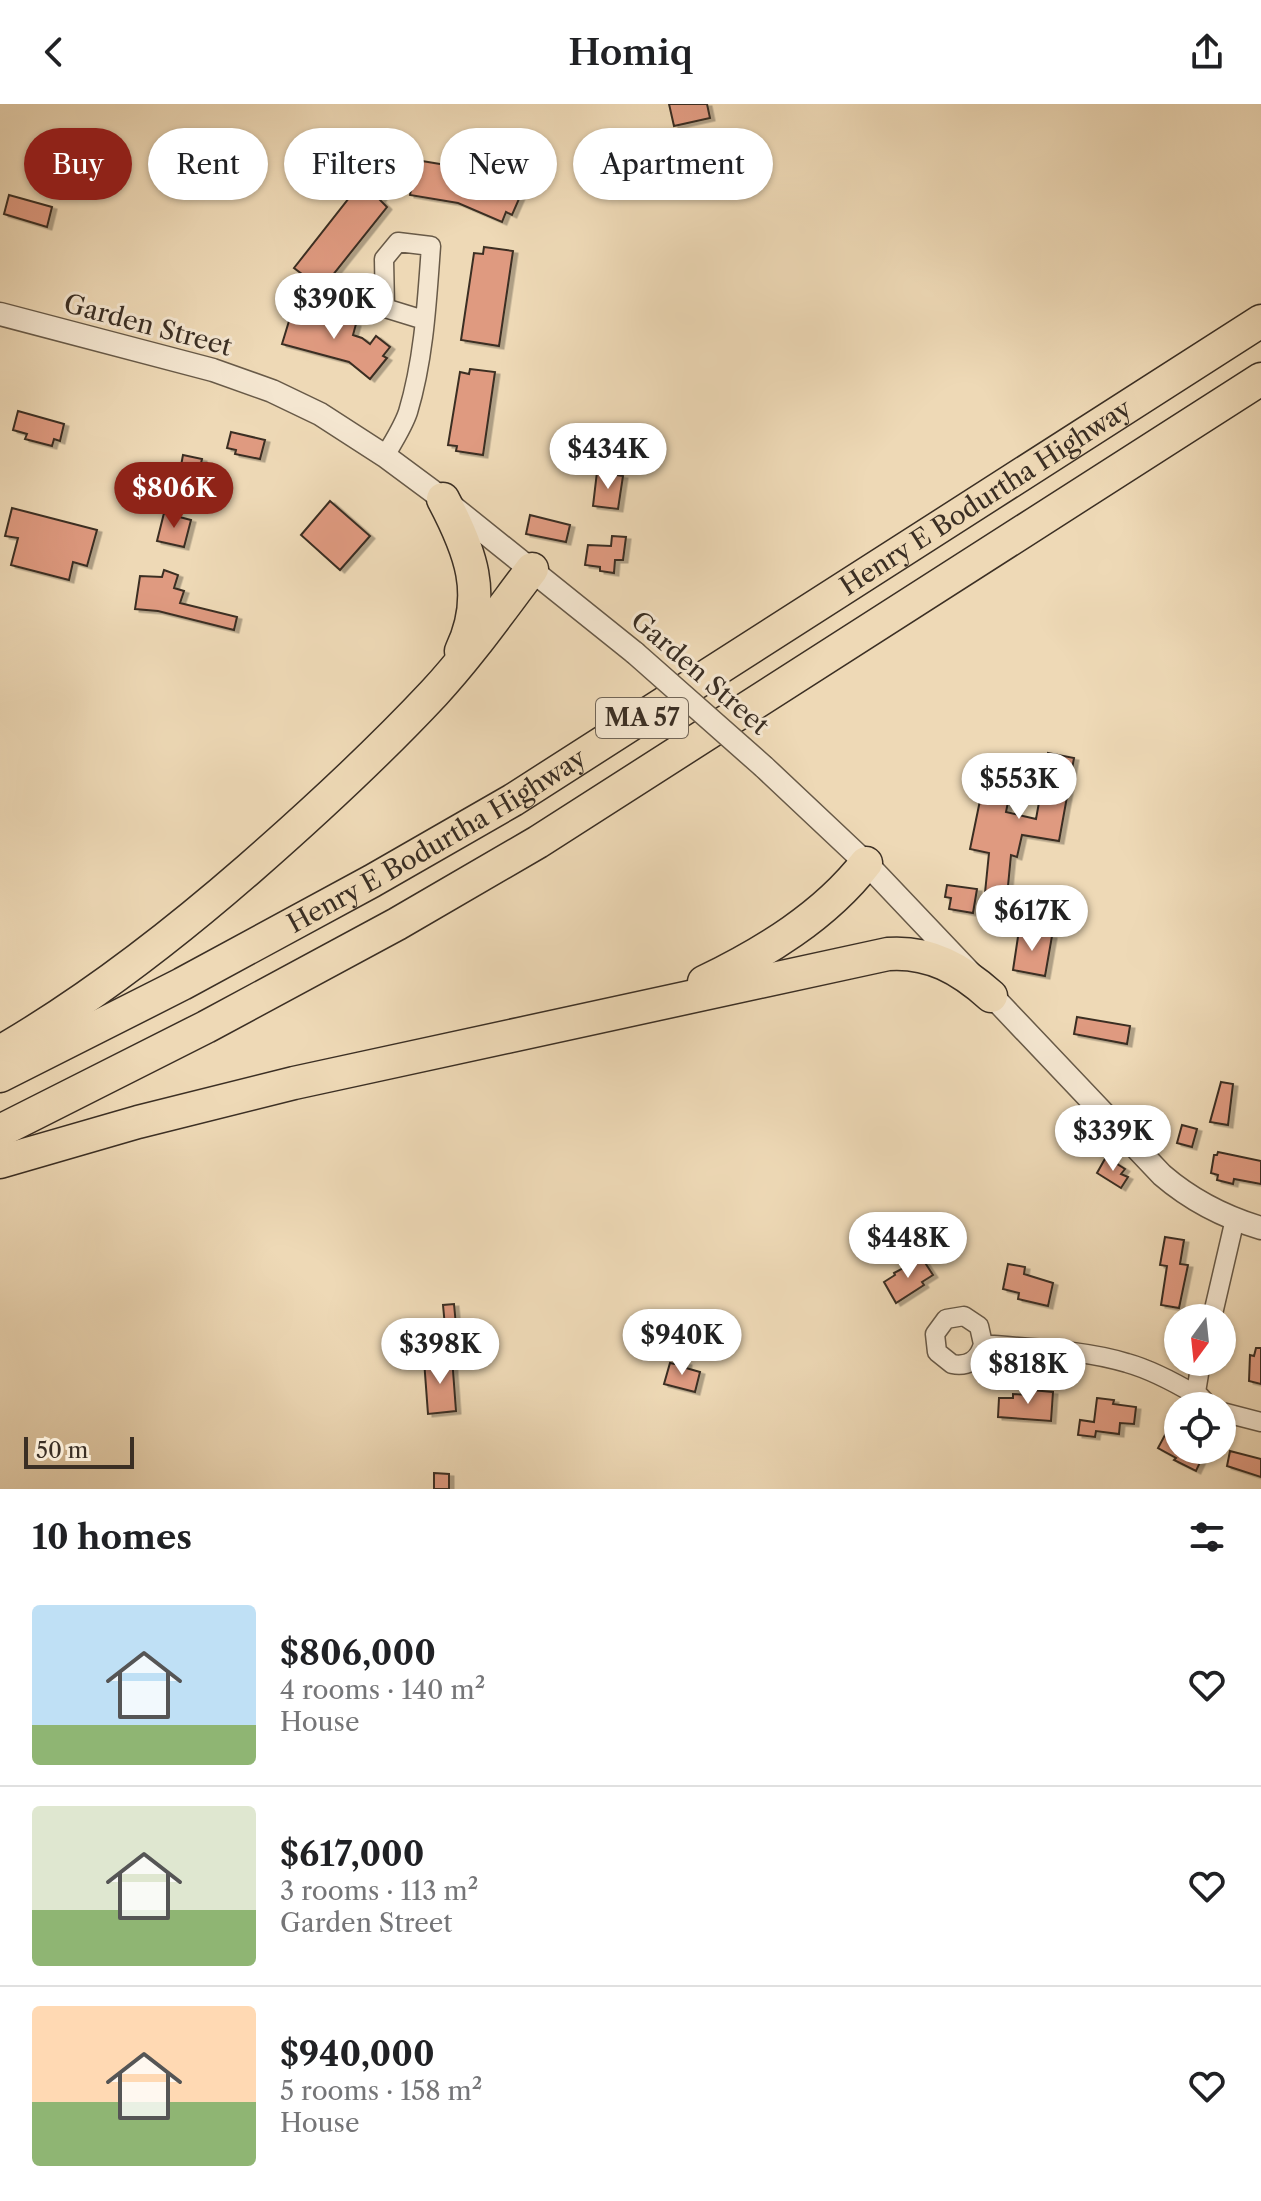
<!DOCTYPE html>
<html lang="en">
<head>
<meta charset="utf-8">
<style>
  :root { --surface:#fff; --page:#f6f6f6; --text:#202124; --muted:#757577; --line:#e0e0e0; --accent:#8f2418 }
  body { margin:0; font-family:"Libre Caslon Text",serif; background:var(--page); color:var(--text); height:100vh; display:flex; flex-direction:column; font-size:30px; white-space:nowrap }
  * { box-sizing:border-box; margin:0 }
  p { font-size:26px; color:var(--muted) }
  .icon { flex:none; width:44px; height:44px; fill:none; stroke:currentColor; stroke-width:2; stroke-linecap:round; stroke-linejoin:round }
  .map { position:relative; height:1385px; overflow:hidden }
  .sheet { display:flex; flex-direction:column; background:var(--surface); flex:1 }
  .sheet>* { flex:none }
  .top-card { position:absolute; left:24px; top:24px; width:800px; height:72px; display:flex; gap:16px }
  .needle { width:52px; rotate:195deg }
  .controls { position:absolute; left:1164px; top:1200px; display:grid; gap:16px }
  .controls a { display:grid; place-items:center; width:72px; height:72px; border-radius:50%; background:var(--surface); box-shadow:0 2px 6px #0004; font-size:40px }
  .scale { position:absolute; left:24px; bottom:20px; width:110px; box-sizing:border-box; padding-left:8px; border:4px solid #3b2f24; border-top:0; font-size:22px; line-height:28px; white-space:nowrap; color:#3b2f24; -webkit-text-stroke:6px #f4e6d0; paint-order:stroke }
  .price { position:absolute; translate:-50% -68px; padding:0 18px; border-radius:28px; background:#fff; color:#222; font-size:26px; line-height:52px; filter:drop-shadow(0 2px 4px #0008) }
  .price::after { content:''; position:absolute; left:50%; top:48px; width:24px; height:18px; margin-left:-12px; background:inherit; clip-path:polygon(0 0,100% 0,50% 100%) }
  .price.active { background:var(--accent); color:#fff }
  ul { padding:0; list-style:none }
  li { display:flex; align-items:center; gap:24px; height:200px; padding:0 32px }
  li+li { border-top:2px solid var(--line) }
  li span { display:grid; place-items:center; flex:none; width:224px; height:160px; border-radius:8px; color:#555 }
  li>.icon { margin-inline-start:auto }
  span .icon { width:96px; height:96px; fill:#fffc; stroke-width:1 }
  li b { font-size:34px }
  h2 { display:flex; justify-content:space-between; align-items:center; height:96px; padding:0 32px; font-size:34px }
  .pill { padding:0 28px; border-radius:36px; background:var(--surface); box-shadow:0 2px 6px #0004; font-size:28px; line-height:72px }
  .pill.active { background:var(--accent); color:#fff }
  header { display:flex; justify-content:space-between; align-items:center; height:104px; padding:0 32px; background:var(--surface); font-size:36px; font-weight:600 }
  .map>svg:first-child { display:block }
  .building { fill:#df9a80; stroke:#3b2f24; stroke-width:2; filter:url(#shadow) }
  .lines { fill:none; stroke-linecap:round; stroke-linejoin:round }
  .minor-casing { stroke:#685a48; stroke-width:21 }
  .tertiary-casing { stroke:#685a48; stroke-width:25 }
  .motorway-casing { stroke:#3b2f24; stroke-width:35 }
  .minor { stroke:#f4e6d0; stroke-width:18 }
  .tertiary { stroke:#f4e6d0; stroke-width:22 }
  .motorway { stroke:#eed9b6; stroke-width:32 }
  .tertiary-bridge-casing { stroke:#685a48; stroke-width:25; stroke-linecap:butt }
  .tertiary-bridge { stroke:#f4e6d0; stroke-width:22 }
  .labels { text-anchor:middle; stroke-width:6; stroke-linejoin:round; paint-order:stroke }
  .shield { fill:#f4e6d0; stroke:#726658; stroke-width:2 }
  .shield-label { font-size:24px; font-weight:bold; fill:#3b2f24 }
  .street-label { font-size:26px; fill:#3b2f24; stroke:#f4e6d0 }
</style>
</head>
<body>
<header><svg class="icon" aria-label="back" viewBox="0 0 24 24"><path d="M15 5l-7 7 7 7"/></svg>Homiq<svg class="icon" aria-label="share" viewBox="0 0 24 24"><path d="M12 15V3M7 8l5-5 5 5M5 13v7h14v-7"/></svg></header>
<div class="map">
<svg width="1261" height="1385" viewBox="0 0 1261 1385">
  <defs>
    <filter id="shadow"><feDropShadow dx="4.5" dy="2.5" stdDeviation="0" flood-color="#0004"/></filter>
  </defs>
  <rect width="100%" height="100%" fill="#eed9b6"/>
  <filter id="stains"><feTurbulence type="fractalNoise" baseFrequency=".0025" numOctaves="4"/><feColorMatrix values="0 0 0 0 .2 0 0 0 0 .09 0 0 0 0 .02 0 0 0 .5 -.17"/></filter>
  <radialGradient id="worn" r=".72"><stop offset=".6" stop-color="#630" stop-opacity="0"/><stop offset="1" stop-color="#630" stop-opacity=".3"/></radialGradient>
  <g class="building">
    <path d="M669,0H707L710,14L674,22Z"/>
    <path d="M416,56L470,65L522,88L512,111L506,108L502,118L458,99L410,91Z"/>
    <path d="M364,75L384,91L380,96L387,103L324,182L316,176L314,179L294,164Z"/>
    <path d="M9,91L52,103L47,123L4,110Z"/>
    <path d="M484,143L513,147L499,242L461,236L474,149L483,150Z"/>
    <path d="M293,204L356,220L353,231L362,234L370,240L376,232L390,243L383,252L387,254L370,275L349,258L282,240Z"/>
    <path d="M470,265L495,268L483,351L456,347L457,342L448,341L460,268L469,270Z"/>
    <path d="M18,307L64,320L60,337L54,335L52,342L25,335L27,330L13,326Z"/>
    <path d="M231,328L265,336L260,355L235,350L236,346L227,344Z"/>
    <path d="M183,351L202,355L197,376L179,372Z"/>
    <path d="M597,368L623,372L618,405L593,402Z"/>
    <path d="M330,397L370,432L340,466L301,431Z"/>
    <path d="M12,404L97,426L87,462L73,458L69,476L11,461L18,434L5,432Z"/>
    <path d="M164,409L191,416L184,443L157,437Z"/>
    <path d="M530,411L570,421L566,438L526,430Z"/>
    <path d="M612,432L626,433L623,456H615L614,469L600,467V463L585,461L588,441L611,442Z"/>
    <path d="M164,466L178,471L174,484L184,487L180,499L237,513L234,526L158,507L135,505L140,472L162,473Z"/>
    <path d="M1048,649L1074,654L1059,737L1022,731L1017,753L1011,751L1007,792L985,789L989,749L970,745L984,677L1011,683L1006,708L1036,715Z"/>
    <path d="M947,781L977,785L973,809L949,805L951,794L945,793Z"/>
    <path d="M1019,826L1052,832L1045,872L1013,866Z"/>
    <path d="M1077,913L1130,922L1127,940L1074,930Z"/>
    <path d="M1221,978L1233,980L1228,1021L1210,1018Z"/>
    <path d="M1182,1021L1197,1025L1192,1043L1177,1039Z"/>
    <path d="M1218,1048L1261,1057V1080L1234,1075L1233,1080L1217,1076L1218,1071L1211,1069L1214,1051H1217Z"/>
    <path d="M1106,1053L1125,1065L1121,1070L1128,1073L1121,1084L1097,1069Z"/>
    <path d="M1165,1133L1184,1136L1180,1160L1188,1161L1179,1204L1161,1201L1167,1162L1160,1161Z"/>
    <path d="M922,1154L933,1171L922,1178L924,1181L896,1199L884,1178L895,1171L894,1169Z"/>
    <path d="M1008,1160L1025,1163L1024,1170L1053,1179L1048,1202L1018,1195L1019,1189L1003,1185Z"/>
    <path d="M454,1200L458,1243L447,1244L443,1201Z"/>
    <path d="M1256,1244H1261V1280L1249,1277L1250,1251L1254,1252Z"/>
    <path d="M452,1253L456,1307L428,1310L424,1256Z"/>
    <path d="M676,1256L687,1259L686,1264L700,1268L695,1288L664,1280L670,1259L675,1260Z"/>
    <path d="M1031,1286L1053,1288L1051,1317L998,1313L999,1294H1013V1290L1030,1291Z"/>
    <path d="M1097,1294L1114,1296L1113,1300L1136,1303L1134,1320L1120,1319L1119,1330L1096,1327L1095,1333L1078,1331L1080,1316L1094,1318Z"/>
    <path d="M1165,1331L1178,1339V1348L1192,1346L1203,1352L1196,1367L1174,1356L1176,1354L1158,1344Z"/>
    <path d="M1230,1347L1261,1355V1373L1227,1362Z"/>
    <path d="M434,1369L449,1370V1385H434Z"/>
  </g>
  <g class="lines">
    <defs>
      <g id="minor">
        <path d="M385,352C393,338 403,323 408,308C424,255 427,197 431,142L398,138L384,155L385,204L424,216"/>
        <path d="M1212,1214L1235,1115"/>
        <path d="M983,1240L979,1222L964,1212L946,1215L935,1230L937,1248L952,1260C968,1263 979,1256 983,1240C1031,1245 1081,1245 1127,1259C1152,1266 1174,1278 1196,1291"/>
        <path d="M1201,1258L1196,1288L1209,1302"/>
        <path d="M1222,1308L1261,1318"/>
      </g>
      <g id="tertiary">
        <path d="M0,210L213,266L272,287L320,310L385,352L443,395L635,549"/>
        <path d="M764,663L866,759L1162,1071C1191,1096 1224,1113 1261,1124"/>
      </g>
      <g id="motorway">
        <path d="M443,395C470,446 488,491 461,547"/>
        <path d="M704,878C764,849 825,812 866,759"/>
        <path d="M0,948C90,896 171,833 249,765C313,709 376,651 434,589C470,550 500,507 532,465"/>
        <path id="s1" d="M0,972L182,880L372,777L513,696L1261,217"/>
        <path d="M0,1027L206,923L397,820L538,738L1261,275"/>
        <path d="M0,1058L138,1018L294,979L888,850C930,847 961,865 991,892"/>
      </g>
    </defs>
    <use href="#minor" class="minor-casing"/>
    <use href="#tertiary" class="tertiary-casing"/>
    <use href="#motorway" class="motorway-casing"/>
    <use href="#minor" class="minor"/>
    <use href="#tertiary" class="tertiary"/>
    <use href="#motorway" class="motorway"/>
    <defs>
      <path id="tertiary-bridge" d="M635,549L764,663"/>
    </defs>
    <use href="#tertiary-bridge" class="tertiary-bridge-casing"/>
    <use href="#tertiary-bridge" class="tertiary-bridge"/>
  </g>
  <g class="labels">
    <rect class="shield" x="596" y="594" width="92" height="40" rx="6"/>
    <g class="shield-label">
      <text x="642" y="622">MA 57</text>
    </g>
    <g class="street-label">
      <text transform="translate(148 221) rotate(15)" y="9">Garden Street</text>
      <text dy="9" stroke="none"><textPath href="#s1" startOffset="1144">Henry E Bodurtha Highway</textPath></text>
      <text transform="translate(700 569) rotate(41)" y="9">Garden Street</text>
      <text dy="9" stroke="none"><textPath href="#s1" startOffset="496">Henry E Bodurtha Highway</textPath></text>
    </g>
  </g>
  <rect width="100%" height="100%" filter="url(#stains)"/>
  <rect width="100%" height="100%" fill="url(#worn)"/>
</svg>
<div class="controls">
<a><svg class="needle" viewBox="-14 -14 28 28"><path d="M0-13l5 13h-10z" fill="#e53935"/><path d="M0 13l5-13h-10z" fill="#757577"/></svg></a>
<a><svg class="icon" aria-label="locate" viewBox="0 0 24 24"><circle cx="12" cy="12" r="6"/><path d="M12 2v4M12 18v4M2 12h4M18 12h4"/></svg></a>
</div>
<div class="scale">50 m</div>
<b class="price" style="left:334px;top:237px">$390K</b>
<b class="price" style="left:608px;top:387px">$434K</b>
<b class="price active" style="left:174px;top:426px">$806K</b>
<b class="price" style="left:1019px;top:717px">$553K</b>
<b class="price" style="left:1032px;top:849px">$617K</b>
<b class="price" style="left:1113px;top:1069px">$339K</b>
<b class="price" style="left:908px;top:1176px">$448K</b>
<b class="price" style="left:682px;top:1273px">$940K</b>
<b class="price" style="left:440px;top:1282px">$398K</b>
<b class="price" style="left:1028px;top:1302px">$818K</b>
<div class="top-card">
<a class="pill active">Buy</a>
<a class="pill">Rent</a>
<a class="pill">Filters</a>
<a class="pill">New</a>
<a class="pill">Apartment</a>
</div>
</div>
<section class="sheet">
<h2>10 homes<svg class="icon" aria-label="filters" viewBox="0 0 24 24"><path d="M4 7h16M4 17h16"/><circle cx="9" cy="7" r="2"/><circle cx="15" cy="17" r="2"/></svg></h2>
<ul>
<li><span style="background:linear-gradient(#bfe0f5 75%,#8fb573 0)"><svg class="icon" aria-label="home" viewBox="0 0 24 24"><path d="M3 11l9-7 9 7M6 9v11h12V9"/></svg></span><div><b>$806,000</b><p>4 rooms · 140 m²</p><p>House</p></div><svg class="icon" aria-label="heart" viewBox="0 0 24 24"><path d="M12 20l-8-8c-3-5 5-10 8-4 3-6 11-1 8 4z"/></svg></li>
<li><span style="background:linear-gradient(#dfe7d0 65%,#8fb573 0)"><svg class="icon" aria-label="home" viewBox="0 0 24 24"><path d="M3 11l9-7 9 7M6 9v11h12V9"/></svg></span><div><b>$617,000</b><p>3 rooms · 113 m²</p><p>Garden Street</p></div><svg class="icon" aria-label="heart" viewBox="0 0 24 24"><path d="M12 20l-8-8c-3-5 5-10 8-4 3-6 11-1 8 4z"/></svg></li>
<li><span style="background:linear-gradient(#ffd9b3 60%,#8fb573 0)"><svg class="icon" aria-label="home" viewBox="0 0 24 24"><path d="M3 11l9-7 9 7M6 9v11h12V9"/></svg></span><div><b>$940,000</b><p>5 rooms · 158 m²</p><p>House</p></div><svg class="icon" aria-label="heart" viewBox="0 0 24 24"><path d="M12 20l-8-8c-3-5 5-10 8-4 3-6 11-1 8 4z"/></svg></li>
</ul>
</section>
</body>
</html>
